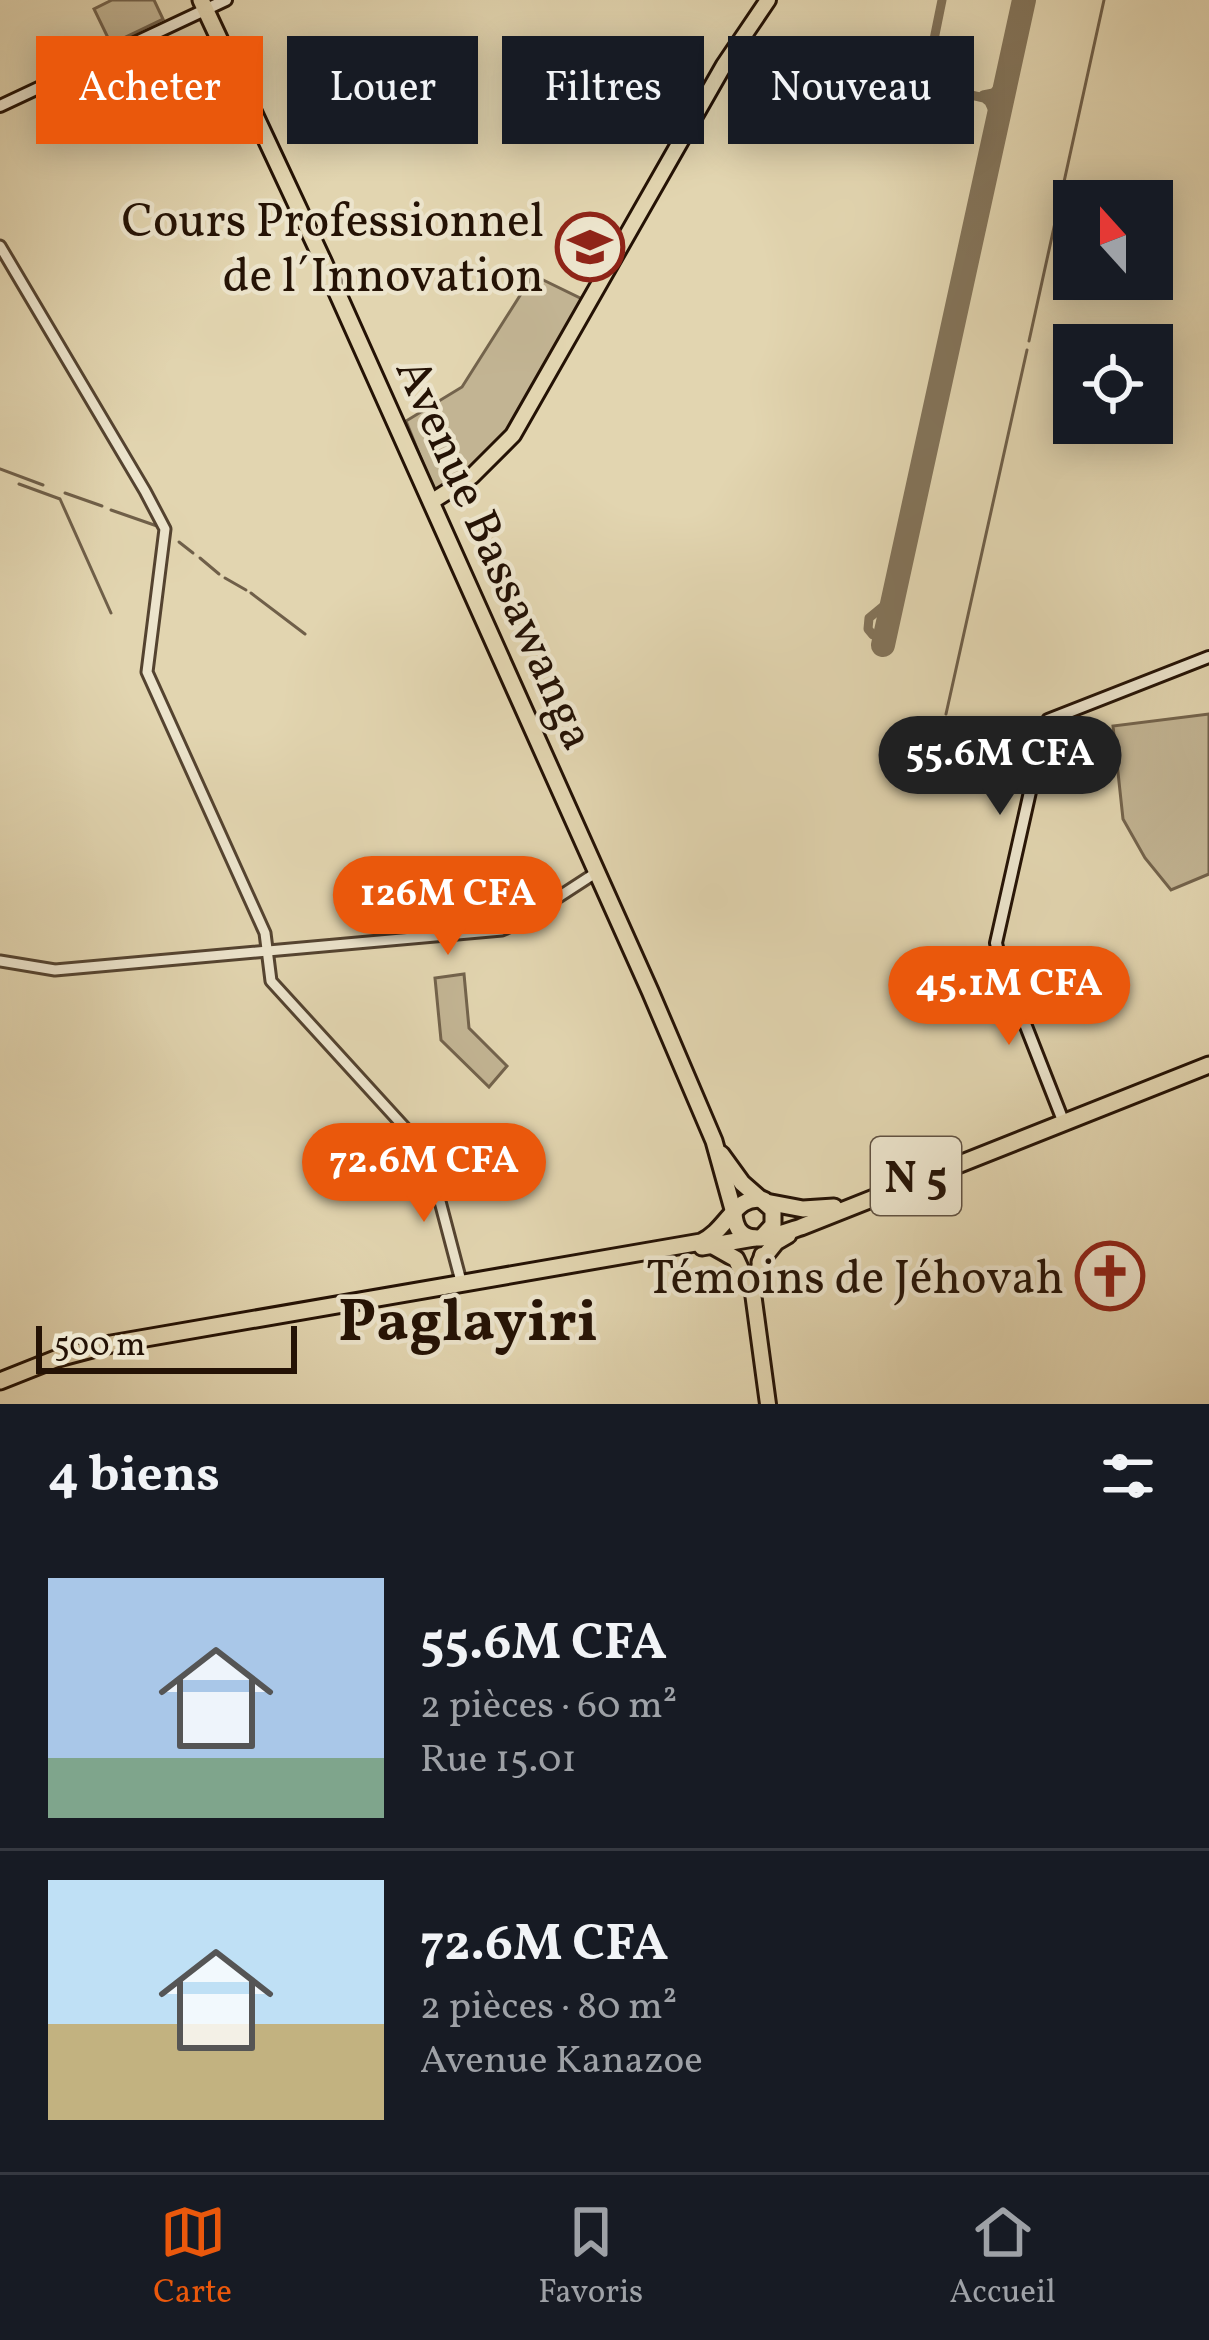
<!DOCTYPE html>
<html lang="fr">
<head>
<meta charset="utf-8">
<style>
  :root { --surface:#171b24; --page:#242831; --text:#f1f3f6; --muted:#9ea1a6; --line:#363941; --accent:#ea580c }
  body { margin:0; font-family:Vollkorn,serif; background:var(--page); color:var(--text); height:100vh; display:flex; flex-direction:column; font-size:45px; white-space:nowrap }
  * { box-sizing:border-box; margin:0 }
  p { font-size:39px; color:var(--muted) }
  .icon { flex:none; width:66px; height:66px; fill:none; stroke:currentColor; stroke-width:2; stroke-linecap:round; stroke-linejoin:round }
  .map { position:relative; height:1404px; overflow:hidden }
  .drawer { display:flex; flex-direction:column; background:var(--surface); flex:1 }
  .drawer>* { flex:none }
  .top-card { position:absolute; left:36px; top:36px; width:1137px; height:108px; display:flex; gap:24px }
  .needle { width:78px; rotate:339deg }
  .buttons { position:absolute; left:1053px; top:180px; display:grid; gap:24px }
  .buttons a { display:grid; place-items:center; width:120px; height:120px; border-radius:0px; background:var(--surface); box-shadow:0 6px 30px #0003; font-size:60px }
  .scale { position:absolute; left:36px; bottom:30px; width:261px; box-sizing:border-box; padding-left:12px; border:6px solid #241205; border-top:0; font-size:33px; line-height:42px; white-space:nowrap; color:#241205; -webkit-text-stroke:9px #ece4cc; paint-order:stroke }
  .price { position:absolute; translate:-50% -102px; padding:0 27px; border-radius:42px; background:var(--accent); color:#fff; font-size:39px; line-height:78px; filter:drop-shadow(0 3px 6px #0008) }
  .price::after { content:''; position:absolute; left:50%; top:72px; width:36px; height:27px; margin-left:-18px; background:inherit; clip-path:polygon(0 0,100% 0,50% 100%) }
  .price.current { background:#222; color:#fff }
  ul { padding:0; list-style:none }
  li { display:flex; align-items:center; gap:36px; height:300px; padding:0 48px }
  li+li { border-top:3px solid var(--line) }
  li span { display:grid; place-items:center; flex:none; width:336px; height:240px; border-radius:0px; color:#555 }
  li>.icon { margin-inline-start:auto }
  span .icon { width:144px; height:144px; fill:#fffc; stroke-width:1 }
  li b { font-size:51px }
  h2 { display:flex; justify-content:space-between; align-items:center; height:144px; padding:0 48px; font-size:51px }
  .tag { padding:0 42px; border-radius:0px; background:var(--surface); box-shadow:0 6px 30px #0003; font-size:42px; line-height:108px }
  .tag.current { background:var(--accent); color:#fff }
  .tab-bar { display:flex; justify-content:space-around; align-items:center; height:168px; border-top:3px solid var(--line); background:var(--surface); font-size:33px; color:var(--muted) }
  .tab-bar a { display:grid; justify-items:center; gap:6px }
  .tab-bar .current { color:var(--accent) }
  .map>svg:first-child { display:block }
  .green { fill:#c2b493; stroke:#73634c; stroke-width:3 }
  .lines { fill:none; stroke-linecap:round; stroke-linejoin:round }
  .stream { stroke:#6f5f49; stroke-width:3 }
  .taxiway { stroke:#83745a; stroke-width:9 }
  .runway { stroke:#83745a; stroke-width:24 }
  .tertiary-casing { stroke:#544330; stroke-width:15 }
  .secondary-casing { stroke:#241205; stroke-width:16 }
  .primary-casing { stroke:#241205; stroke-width:20 }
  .trunk-casing { stroke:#241205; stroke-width:21 }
  .tertiary { stroke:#ece4cc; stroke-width:9 }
  .secondary { stroke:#ece4cc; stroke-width:10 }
  .primary { stroke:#e2d5b0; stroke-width:14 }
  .trunk { stroke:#e2d5b0; stroke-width:15 }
  .labels { text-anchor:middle; stroke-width:9; stroke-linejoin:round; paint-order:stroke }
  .shield { fill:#ece4cc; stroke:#605141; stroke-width:3 }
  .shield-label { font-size:45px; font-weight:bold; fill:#241205 }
  .poi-label { font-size:48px; fill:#241205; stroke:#ece4cc; text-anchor:end }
  .street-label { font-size:48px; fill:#241205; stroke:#ece4cc }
  .district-label { font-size:60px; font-weight:bold; fill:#241205; stroke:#ece4cc }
</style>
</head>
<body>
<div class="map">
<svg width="1209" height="1404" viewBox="0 0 1209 1404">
  <rect width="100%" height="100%" fill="#e2d5b0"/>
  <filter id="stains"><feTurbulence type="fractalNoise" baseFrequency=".00167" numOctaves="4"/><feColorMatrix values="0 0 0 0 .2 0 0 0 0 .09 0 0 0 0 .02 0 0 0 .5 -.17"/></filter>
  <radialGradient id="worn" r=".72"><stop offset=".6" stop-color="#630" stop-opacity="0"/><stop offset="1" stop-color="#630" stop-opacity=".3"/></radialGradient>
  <g class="green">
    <path d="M112,0H154L163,19L111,44L94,9Z"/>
    <path d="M533,275L584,300L514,424L473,466L434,491L406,421L462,387Z"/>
    <path d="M1209,714V874L1171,890L1145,858L1123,819L1113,726Z"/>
    <path d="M464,974L469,1028L507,1066L489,1087L441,1040L435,978Z"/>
  </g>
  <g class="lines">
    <g class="stream">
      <path d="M1029,341L1104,0"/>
      <path d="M0,469L43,485"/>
      <path d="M19,484L60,499L111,613"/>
      <path d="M65,493L102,506"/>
      <path d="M111,510L157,526"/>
      <path d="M179,542L193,553"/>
      <path d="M200,558L219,574"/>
      <path d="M225,578L246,590"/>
      <path d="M251,593L305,634"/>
      <path d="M946,714L1027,350"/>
    </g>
    <g class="taxiway">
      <path d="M942,0L928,69L933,79L945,88"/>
      <path d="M923,84L984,98L989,102L998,121"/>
      <path d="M983,95L993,93L1006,81"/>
      <path d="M890,611C896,621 894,629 885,636L873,635L868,629L869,618L886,604L895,589"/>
    </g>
    <path class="runway" d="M883,645L1024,0"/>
    <defs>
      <g id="tertiary">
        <path d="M0,246L145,491L165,529L147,672L265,933L271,981L427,1152L462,1285"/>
        <path d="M0,961L55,970L502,930L520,922L597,872"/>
      </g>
      <g id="secondary">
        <path d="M0,106L226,0"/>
        <path d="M1062,1118L1000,960L996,943L1045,725L1048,720L1209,657"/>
      </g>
      <g id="primary">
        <path d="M431,502L472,476L513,435L724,65L768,0"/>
        <path d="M762,1255L753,1293L768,1404"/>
      </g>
      <g id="trunk">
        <path d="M201,0L323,261L650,991L714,1141L734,1213C736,1253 777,1235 801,1227L1209,1065"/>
        <path d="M721,1154L742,1183L773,1210V1225L763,1236"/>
        <path d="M766,1202L803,1209L834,1207"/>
        <path d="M713,1246L736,1259L746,1281"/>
        <path d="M702,1247L754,1238"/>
        <path d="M760,1262L776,1242L788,1235"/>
        <path d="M0,1381L58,1358L111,1344L701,1242C728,1230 735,1193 764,1200"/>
      </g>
    </defs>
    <use href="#tertiary" class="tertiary-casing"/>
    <use href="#secondary" class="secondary-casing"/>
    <use href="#primary" class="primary-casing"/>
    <use href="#trunk" class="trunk-casing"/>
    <use href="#tertiary" class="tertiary"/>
    <use href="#secondary" class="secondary"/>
    <use href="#primary" class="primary"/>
    <use href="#trunk" class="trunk"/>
  </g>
  <defs>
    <symbol id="university-ring" viewBox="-11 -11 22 22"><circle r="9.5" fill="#ece4cc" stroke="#8f2418" stroke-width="1.5"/><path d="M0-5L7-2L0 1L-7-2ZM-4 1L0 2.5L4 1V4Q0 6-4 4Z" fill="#8f2418"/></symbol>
    <symbol id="church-ring" viewBox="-11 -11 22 22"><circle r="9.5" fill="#ece4cc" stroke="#8f2418" stroke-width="1.5"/><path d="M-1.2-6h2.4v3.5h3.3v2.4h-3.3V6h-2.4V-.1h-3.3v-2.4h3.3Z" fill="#8f2418"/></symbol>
  </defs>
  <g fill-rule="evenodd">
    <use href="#university-ring" x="552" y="209" width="76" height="76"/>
    <use href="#church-ring" x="1072" y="1238" width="76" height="76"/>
  </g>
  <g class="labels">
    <rect class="shield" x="871" y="1137" width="90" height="78" rx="9"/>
    <g class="shield-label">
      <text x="916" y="1192">N 5</text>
    </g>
    <g class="poi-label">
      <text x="544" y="236">Cours Professionnel<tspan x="544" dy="55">de l´Innovation</tspan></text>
      <text x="1064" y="1293">Témoins de Jéhovah</text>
    </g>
    <g class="street-label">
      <text transform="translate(497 553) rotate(66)" y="17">Avenue Bassawanga</text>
    </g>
    <g class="district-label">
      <text x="468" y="1340">Paglayiri</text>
    </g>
  </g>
  <rect width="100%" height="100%" filter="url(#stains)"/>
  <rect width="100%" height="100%" fill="url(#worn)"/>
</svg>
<div class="buttons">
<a><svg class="needle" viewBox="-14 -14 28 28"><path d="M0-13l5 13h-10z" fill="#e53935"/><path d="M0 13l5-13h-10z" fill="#9ea1a6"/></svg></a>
<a><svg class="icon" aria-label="locate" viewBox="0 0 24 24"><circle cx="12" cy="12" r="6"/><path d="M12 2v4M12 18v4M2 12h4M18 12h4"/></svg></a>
</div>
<div class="scale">500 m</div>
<b class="price current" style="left:1000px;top:818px">55.6M CFA</b>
<b class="price" style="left:448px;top:958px">126M CFA</b>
<b class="price" style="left:1009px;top:1048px">45.1M CFA</b>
<b class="price" style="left:424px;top:1225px">72.6M CFA</b>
<div class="top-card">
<a class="tag current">Acheter</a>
<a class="tag">Louer</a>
<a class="tag">Filtres</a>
<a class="tag">Nouveau</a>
</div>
</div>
<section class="drawer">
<h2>4 biens<svg class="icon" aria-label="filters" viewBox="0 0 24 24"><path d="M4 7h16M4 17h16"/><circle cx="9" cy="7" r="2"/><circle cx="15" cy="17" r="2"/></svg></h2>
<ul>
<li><span style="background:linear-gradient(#a9c7e8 75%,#7fa58c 0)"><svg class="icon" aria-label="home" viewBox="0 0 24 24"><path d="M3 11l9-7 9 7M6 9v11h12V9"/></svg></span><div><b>55.6M CFA</b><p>2 pièces · 60 m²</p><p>Rue 15.01</p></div></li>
<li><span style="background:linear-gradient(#bfe0f5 60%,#c2b280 0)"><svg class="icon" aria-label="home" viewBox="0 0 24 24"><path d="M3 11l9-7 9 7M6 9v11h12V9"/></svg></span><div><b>72.6M CFA</b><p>2 pièces · 80 m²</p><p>Avenue Kanazoe</p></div></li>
</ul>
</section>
<nav class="tab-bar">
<a class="current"><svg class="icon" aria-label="map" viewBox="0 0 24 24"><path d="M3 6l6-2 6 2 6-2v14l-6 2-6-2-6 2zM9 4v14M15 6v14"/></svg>Carte</a>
<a><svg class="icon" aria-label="saved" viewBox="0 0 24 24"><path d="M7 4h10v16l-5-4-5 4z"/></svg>Favoris</a>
<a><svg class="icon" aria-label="home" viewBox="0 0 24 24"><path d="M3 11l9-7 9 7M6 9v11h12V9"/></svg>Accueil</a>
</nav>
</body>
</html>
